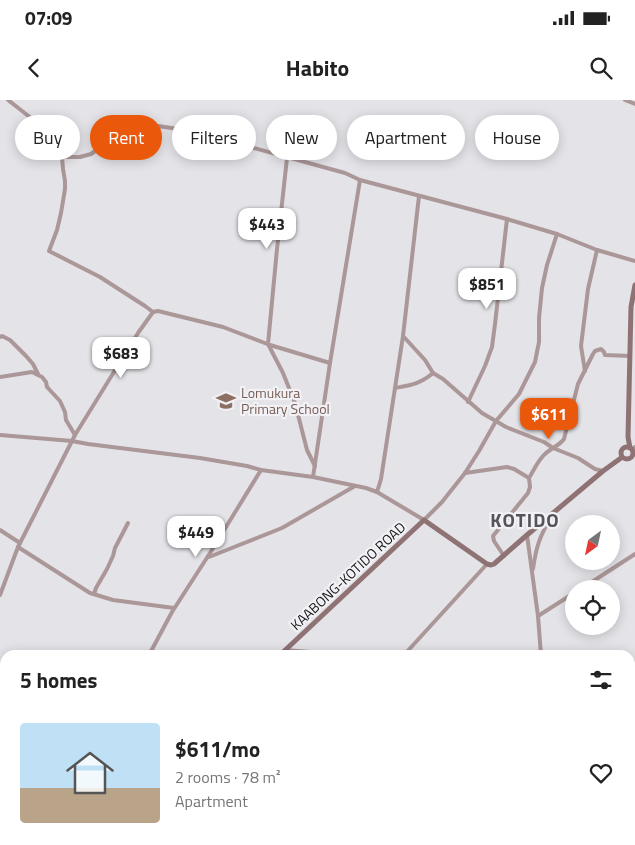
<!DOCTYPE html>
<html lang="en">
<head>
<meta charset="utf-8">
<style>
  :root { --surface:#fff; --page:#f6f6f6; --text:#222; --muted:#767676; --line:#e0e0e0; --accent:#ea580c }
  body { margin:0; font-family:"Titillium Web",sans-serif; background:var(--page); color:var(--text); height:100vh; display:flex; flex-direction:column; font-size:19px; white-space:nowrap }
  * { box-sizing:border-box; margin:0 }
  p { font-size:16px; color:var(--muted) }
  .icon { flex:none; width:28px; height:28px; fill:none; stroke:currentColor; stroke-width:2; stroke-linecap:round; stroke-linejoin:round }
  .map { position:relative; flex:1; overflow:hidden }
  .sheet { position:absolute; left:0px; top:550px; width:635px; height:195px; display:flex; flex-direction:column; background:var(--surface); border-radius:15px 15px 0 0; box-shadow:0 2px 12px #0003 }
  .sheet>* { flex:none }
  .banner { position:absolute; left:15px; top:15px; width:605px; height:45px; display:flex; gap:10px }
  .needle { width:32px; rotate:213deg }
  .fabs { position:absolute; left:565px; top:415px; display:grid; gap:10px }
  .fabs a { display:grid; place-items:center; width:55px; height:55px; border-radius:50%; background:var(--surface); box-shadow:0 2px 12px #0003; font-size:25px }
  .price { position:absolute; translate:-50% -42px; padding:0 11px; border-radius:10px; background:#fff; color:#222; font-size:16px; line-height:32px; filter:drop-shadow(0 1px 2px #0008) }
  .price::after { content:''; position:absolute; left:50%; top:30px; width:15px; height:11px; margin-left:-8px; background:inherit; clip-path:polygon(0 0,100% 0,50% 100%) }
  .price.selected { background:var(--accent); color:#fff }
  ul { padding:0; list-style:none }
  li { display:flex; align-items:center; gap:15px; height:125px; padding:0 20px }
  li+li { border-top:1px solid var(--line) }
  li span { display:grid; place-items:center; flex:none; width:140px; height:100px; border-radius:5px; color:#555 }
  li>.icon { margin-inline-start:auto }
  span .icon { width:60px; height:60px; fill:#fffc; stroke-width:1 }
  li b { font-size:21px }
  h2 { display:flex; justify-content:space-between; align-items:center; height:60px; padding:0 20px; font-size:21px }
  .pill { padding:0 18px; border-radius:22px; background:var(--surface); box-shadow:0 2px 12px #0003; font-size:18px; line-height:45px }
  .pill.selected { background:var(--accent); color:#fff }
  .status { display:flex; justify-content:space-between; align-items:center; height:35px; padding:0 25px; background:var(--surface); direction:ltr }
  .status svg { height:14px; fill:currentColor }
  header { display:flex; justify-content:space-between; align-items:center; height:65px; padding:0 20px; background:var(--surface); font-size:22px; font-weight:700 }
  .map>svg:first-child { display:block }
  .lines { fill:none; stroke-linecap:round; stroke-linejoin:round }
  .street { stroke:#ab9798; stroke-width:4 }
  .secondary { stroke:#8e7274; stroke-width:5 }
  .labels { text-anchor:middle; stroke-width:4.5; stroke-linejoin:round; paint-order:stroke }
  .education-label { font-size:14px; fill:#785e54; stroke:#f2f1f5; text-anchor:start }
  .street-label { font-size:14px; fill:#161617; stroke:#f2f1f5 }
  .district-label { font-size:19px; font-weight:bold; letter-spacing:1px; fill:#555458; stroke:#f2f1f5 }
</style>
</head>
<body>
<div class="status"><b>07:09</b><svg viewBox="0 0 49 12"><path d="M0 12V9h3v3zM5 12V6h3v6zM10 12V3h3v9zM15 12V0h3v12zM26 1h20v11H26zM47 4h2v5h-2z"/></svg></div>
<header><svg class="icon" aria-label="back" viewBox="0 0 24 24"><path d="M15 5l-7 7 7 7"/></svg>Habito<svg class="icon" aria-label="search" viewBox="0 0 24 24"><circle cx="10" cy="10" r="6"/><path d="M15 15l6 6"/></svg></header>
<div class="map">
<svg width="635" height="745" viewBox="0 0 635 745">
  <rect width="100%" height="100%" fill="#e4e3e8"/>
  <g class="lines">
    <g class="street">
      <path d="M8,0L31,18L48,37L62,57L63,69L65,81V89L61,113L57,130L49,151L100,177L145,206L153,212"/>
      <path d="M625,0L635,4"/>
      <path d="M62,57H80L91,54L98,49L115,41H125L144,27L151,25L192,31L345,73L360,80L507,119L557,134L597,150L635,161"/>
      <path d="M287,58L277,149L268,244L283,273L295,303L307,350L315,366"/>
      <path d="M403,236L425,260L433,273L443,279L482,313L506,327L544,342L553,348L578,358L595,369L603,371"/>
      <path d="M0,237L2,236L10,240L26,256L33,264L38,274"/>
      <path d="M585,271L581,246L588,189L597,150"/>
      <path d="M0,277L32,272L42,277L46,282L47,287L60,301L65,312L66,320L75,335"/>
      <path d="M395,288C411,285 420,284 433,273"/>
      <path d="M468,302L485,266L492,247L495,224L507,119"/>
      <path d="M0,335L72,341L88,344L200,358L247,366L261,370L313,377L366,388L377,392L424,420L442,402L465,373L479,351L496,321L519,294L535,262L539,242V218L542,188L547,165L557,134"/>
      <path d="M632,349L635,347"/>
      <path d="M465,373L507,367L514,369L529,378"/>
      <path d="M313,377L330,263L360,80"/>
      <path d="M377,392L381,379L403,236L419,96"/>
      <path d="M0,430L20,443"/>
      <path d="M527,435L538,516L541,555"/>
      <path d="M18,447L90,493L113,500L174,508"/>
      <path d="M504,456L494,441L493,436L528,393L530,387L529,378C534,370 538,360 545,354C551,348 559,346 564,339L578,284L593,254L595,251L601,249L604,252L605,255L630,256"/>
      <path d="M209,457L282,428L355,386"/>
      <path d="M533,469C536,447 540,435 552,416"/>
      <path d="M581,489L635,454"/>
      <path d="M94,494L96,488L107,469L113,456L115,448L128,423"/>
      <path d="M0,495L18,447L75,335L138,233L153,212L158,211L223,227L270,245L330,263"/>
      <path d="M538,516L574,493"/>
      <path d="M285,550L349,555"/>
      <path d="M149,555L172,512L210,453L261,370"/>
      <path d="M404,555L487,464"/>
      <path d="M630,602L635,603"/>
      <path d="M283,745L284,740"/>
      <path d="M549,745L550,740"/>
      <path d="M588,745L595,742V740"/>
    </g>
    <g class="secondary">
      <circle cx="627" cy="353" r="6"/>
      <path d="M630,348L628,337L631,207L635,185"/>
      <path d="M280,555L424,420L487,464L491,465L494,464L527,435L603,371L621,358"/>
      <path d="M0,711H5"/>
      <path d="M4,745L12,740"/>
    </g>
  </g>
  <defs>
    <symbol id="school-bare" viewBox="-9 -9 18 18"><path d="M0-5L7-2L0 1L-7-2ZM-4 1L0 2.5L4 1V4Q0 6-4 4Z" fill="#8d6e63" stroke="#f2f1f5" stroke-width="2.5" paint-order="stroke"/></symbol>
  </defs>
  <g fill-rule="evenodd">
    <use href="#school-bare" x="212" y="287" width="28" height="28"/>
  </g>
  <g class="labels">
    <g class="education-label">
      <text x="241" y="298">Lomukura<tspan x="241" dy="16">Primary School</tspan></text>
    </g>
    <g class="street-label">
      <text transform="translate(348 476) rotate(-43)" y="5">KAABONG-KOTIDO ROAD</text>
    </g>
    <g class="district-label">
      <text x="525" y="427">KOTIDO</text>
    </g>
  </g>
</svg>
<div class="fabs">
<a><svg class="needle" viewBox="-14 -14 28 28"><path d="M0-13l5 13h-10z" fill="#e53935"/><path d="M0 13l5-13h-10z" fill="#767676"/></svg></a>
<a><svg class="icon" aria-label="locate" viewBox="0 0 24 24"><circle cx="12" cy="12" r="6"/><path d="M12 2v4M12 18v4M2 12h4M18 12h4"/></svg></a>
</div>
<b class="price" style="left:267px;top:150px">$443</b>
<b class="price" style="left:487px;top:210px">$851</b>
<b class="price" style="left:121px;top:279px">$683</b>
<b class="price selected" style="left:549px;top:340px">$611</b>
<b class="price" style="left:196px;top:458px">$449</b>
<div class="banner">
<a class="pill">Buy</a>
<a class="pill selected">Rent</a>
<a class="pill">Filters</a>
<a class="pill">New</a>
<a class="pill">Apartment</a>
<a class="pill">House</a>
</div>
<section class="sheet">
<h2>5 homes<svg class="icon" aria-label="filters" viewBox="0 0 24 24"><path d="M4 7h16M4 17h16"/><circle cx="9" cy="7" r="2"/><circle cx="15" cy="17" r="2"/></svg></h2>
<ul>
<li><span style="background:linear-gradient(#bfe0f5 65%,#b9a48a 0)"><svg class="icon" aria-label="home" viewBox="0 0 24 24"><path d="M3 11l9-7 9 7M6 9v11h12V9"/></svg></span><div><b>$611/mo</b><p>2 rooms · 78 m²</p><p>Apartment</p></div><svg class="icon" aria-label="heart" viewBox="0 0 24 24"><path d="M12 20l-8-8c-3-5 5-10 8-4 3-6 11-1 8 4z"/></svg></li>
</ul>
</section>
</div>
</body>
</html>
